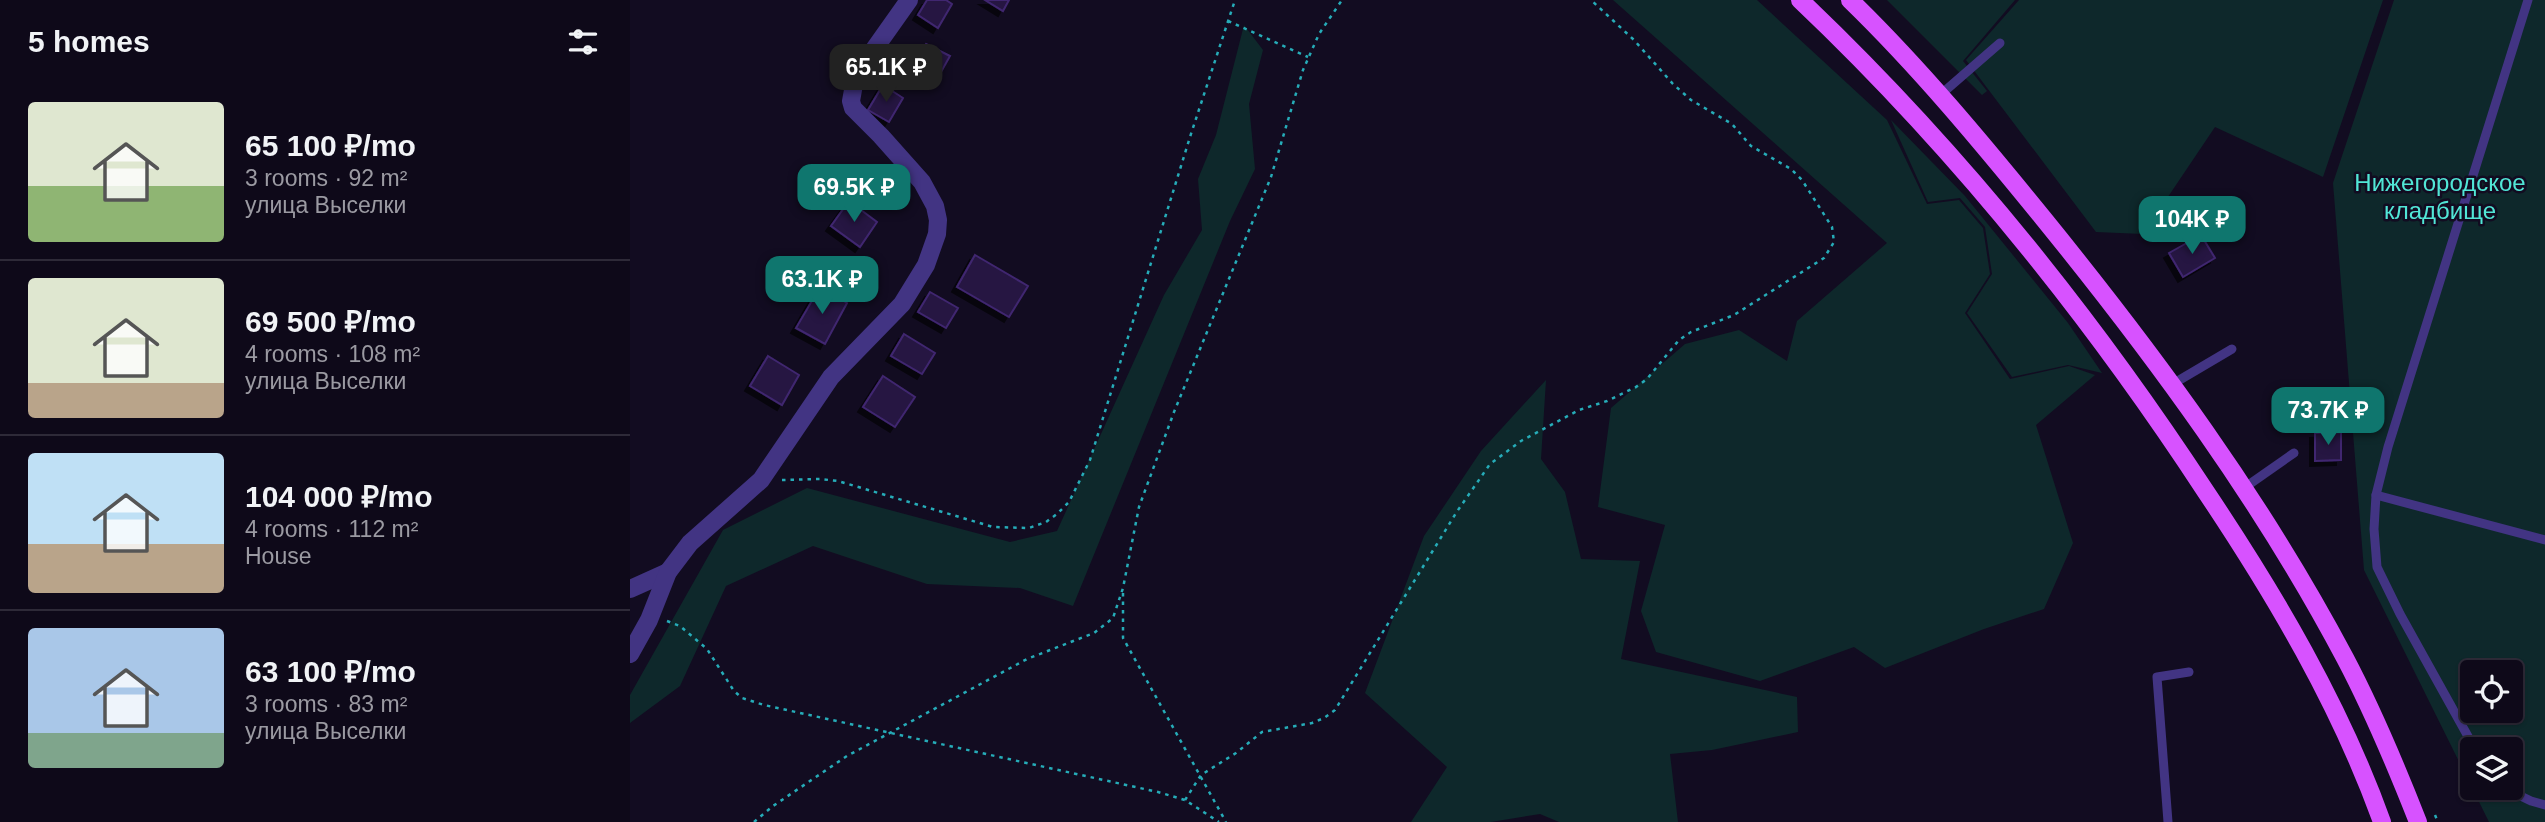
<!DOCTYPE html>
<html lang="en">
<head>
<meta charset="utf-8">
<style>
  :root { --surface:#0e0919; --page:#171222; --text:#f1f3f6; --muted:#9b9aa2; --line:#2e2a38; --accent:#0f766e }
  body { margin:0; font-family:Arial,sans-serif; background:var(--page); color:var(--text); height:100vh; display:flex; flex-direction:column; font-size:26px; white-space:nowrap }
  * { box-sizing:border-box; margin:0 }
  p { font-size:23px; color:var(--muted) }
  .icon { flex:none; width:38px; height:38px; fill:none; stroke:currentColor; stroke-width:2; stroke-linecap:round; stroke-linejoin:round }
  .map { position:relative; flex:1; overflow:hidden }
  .sheet { display:flex; flex-direction:column; background:var(--surface); width:630px }
  .sheet>* { flex:none }
  .controls { position:absolute; left:1830px; top:660px; display:grid; gap:14px }
  .controls a { display:grid; place-items:center; width:63px; height:63px; border-radius:7px; background:var(--surface); box-shadow:0 2px 5px #0004,0 0 0 2px var(--line); font-size:35px }
  .price { position:absolute; translate:-50% -60px; padding:0 16px; border-radius:14px; background:var(--accent); color:#fff; font-size:23px; line-height:46px; filter:drop-shadow(0 2px 4px #0008) }
  .price::after { content:''; position:absolute; left:50%; top:42px; width:21px; height:16px; margin-left:-10px; background:inherit; clip-path:polygon(0 0,100% 0,50% 100%) }
  .price.current { background:#222; color:#fff }
  ul { padding:0; list-style:none }
  li { display:flex; align-items:center; gap:21px; height:175px; padding:0 28px }
  li+li { border-top:2px solid var(--line) }
  li span { display:grid; place-items:center; flex:none; width:196px; height:140px; border-radius:7px; color:#555 }
  li>.icon { margin-inline-start:auto }
  span .icon { width:84px; height:84px; fill:#fffc; stroke-width:1 }
  li b { font-size:30px }
  h2 { display:flex; justify-content:space-between; align-items:center; height:84px; padding:0 28px; font-size:30px }
  main { display:flex; flex:1; min-height:0 }
  .map>svg:first-child { display:block }
  .green { fill:#0e282b; fill-rule:evenodd }
  .building { fill:#261743; stroke:#402770; stroke-width:2; filter:url(#shadow) }
  .lines { fill:none; stroke-linecap:round; stroke-linejoin:round }
  .path { stroke:#26acb8; stroke-width:2.5; stroke-dasharray:3.5 5; stroke-linecap:butt }
  .service { stroke:#423483; stroke-width:9 }
  .minor { stroke:#423483; stroke-width:18 }
  .primary { stroke:#d752ff; stroke-width:18 }
  .labels { text-anchor:middle; stroke-width:5; stroke-linejoin:round; paint-order:stroke }
  .park-label { font-size:24px; fill:#51e6d6; stroke:#120c21 }
</style>
</head>
<body>
<main>
<section class="sheet">
<h2>5 homes<svg class="icon" aria-label="filters" viewBox="0 0 24 24"><path d="M4 7h16M4 17h16"/><circle cx="9" cy="7" r="2"/><circle cx="15" cy="17" r="2"/></svg></h2>
<ul>
<li><span style="background:linear-gradient(#dfe7d0 60%,#8fb573 0)"><svg class="icon" aria-label="home" viewBox="0 0 24 24"><path d="M3 11l9-7 9 7M6 9v11h12V9"/></svg></span><div><b>65 100 ₽/mo</b><p>3 rooms · 92 m²</p><p>улица Выселки</p></div></li>
<li><span style="background:linear-gradient(#dfe7d0 75%,#b9a48a 0)"><svg class="icon" aria-label="home" viewBox="0 0 24 24"><path d="M3 11l9-7 9 7M6 9v11h12V9"/></svg></span><div><b>69 500 ₽/mo</b><p>4 rooms · 108 m²</p><p>улица Выселки</p></div></li>
<li><span style="background:linear-gradient(#bfe0f5 65%,#b9a48a 0)"><svg class="icon" aria-label="home" viewBox="0 0 24 24"><path d="M3 11l9-7 9 7M6 9v11h12V9"/></svg></span><div><b>104 000 ₽/mo</b><p>4 rooms · 112 m²</p><p>House</p></div></li>
<li><span style="background:linear-gradient(#a9c7e8 75%,#7fa58c 0)"><svg class="icon" aria-label="home" viewBox="0 0 24 24"><path d="M3 11l9-7 9 7M6 9v11h12V9"/></svg></span><div><b>63 100 ₽/mo</b><p>3 rooms · 83 m²</p><p>улица Выселки</p></div></li>
</ul>
</section>
<div class="map">
<svg width="1915" height="822" viewBox="0 0 1915 822">
  <defs>
    <filter id="shadow"><feDropShadow dx="-5" dy="5" stdDeviation="0" flood-color="#0009"/></filter>
  </defs>
  <rect width="100%" height="100%" fill="#120c21"/>
  <g class="green">
    <path d="M983,0H1127L1257,120L1297,204L1329,200L1353,228L1360,274L1335,313L1380,379L1439,366L1465,375L1406,425L1443,543L1414,609L1354,629L1255,668L1224,647L1130,681L1026,652L1011,611L1035,525L968,507L981,408L1055,344L1109,330L1157,361L1167,321L1257,243Z"/>
    <path d="M1257,0H1385L1333,61L1357,91L1352,95Z"/>
    <path d="M1389,0H1753L1693,177L1585,127L1513,234L1466,232L1336,60Z"/>
    <path d="M1764,0H1915V822H1859L1734,570L1703,183ZM1843,672H1881V710H1843ZM1843,749H1881V788H1843Z"/>
    <path d="M614,25L633,50L619,104L625,169L600,221L443,606L390,588L297,584L183,546L96,586L50,686L0,723V695L93,530L177,488L380,542L427,531L534,295L572,230L568,179L586,135Z"/>
    <path d="M1261,120L1335,196L1438,323L1472,373L1438,365L1382,377L1337,313L1362,274L1355,227L1330,198L1298,202Z"/>
    <path d="M916,380L911,459L935,492L951,559L1010,561L991,659L1167,697L1168,732L1082,750L1040,754L1048,822H929L910,814L861,822H781L817,767L735,693L794,536L851,451Z"/>
  </g>
  <g class="building">
    <path d="M297,0H316L322,4L308,28L288,15Z"/>
    <path d="M355,0H379L373,11Z"/>
    <path d="M296,44L320,56L306,81L289,72L283,84L259,72L273,46L290,55Z"/>
    <path d="M253,85L273,98L259,122L238,110Z"/>
    <path d="M219,201L247,222L230,247L201,226Z"/>
    <path d="M1571,235L1585,258L1553,277L1539,253Z"/>
    <path d="M345,255L398,286L379,317L327,287Z"/>
    <path d="M190,287L217,303L195,344L166,328Z"/>
    <path d="M300,292L328,308L316,328L288,312Z"/>
    <path d="M274,334L305,353L292,374L261,356Z"/>
    <path d="M138,356L169,375L152,405L120,386Z"/>
    <path d="M253,376L285,397L265,427L233,407Z"/>
    <path d="M1711,432V460L1685,461V433Z"/>
  </g>
  <g class="lines">
    <g class="path">
      <path d="M598,21L678,57"/>
      <path d="M152,480L190,479L208,481L363,527L399,528L416,522L427,514L439,502L460,460L560,137L605,0"/>
      <path d="M493,593V638L596,822"/>
      <path d="M37,621L50,626L77,649L104,691L112,698L134,705L528,792L555,800L589,822"/>
      <path d="M555,800L571,775L606,753L632,732L682,723L694,718L705,710L826,513L860,464L891,441L949,410L977,401L1006,387L1017,379L1049,340L1061,332L1104,315L1194,258L1204,242L1202,227L1172,180L1161,169L1121,146L1102,124L1061,100L1043,84L1004,40L961,0"/>
      <path d="M1805,815L1808,822"/>
      <path d="M124,822L143,806L217,756L397,659L464,633L483,618L493,588L509,507L544,412L641,177L673,70L689,34L712,0"/>
    </g>
    <g class="service">
      <path d="M1309,96L1370,43"/>
      <path d="M1541,385L1602,349"/>
      <path d="M1614,488L1664,453"/>
      <path d="M1746,495L1915,540"/>
      <path d="M1845,749L1770,614L1747,567L1744,529L1746,495L1758,447L1898,0"/>
      <path d="M1874,788L1901,801L1915,805"/>
      <path d="M1538,822L1527,677L1559,672"/>
    </g>
    <g class="minor">
      <path d="M0,589L38,572"/>
      <path d="M0,654L19,620L38,572L60,543L131,480L201,377L272,304L296,265L307,234L308,220L305,206L292,182L251,136L223,108L221,101L225,79L233,65L279,0"/>
    </g>
    <g class="primary">
      <path d="M1170,0C1326,148 1458,312 1576,492C1645,595 1710,705 1752,822"/>
      <path d="M1220,0C1289,67 1352,143 1413,218C1525,356 1632,501 1715,658C1743,711 1766,766 1788,822"/>
    </g>
  </g>
  <g class="labels">
    <g class="park-label">
      <text x="1810" y="191">Нижегородское<tspan x="1810" dy="28">кладбище</tspan></text>
    </g>
  </g>
</svg>
<div class="controls">
<a><svg class="icon" aria-label="locate" viewBox="0 0 24 24"><circle cx="12" cy="12" r="6"/><path d="M12 2v4M12 18v4M2 12h4M18 12h4"/></svg></a>
<a><svg class="icon" aria-label="layers" viewBox="0 0 24 24"><path d="M12 4l9 5-9 5-9-5zM3 14l9 5 9-5"/></svg></a>
</div>
<b class="price current" style="left:256px;top:104px">65.1K ₽</b>
<b class="price" style="left:224px;top:224px">69.5K ₽</b>
<b class="price" style="left:1562px;top:256px">104K ₽</b>
<b class="price" style="left:192px;top:316px">63.1K ₽</b>
<b class="price" style="left:1698px;top:447px">73.7K ₽</b>
</div>
</main>
</body>
</html>
